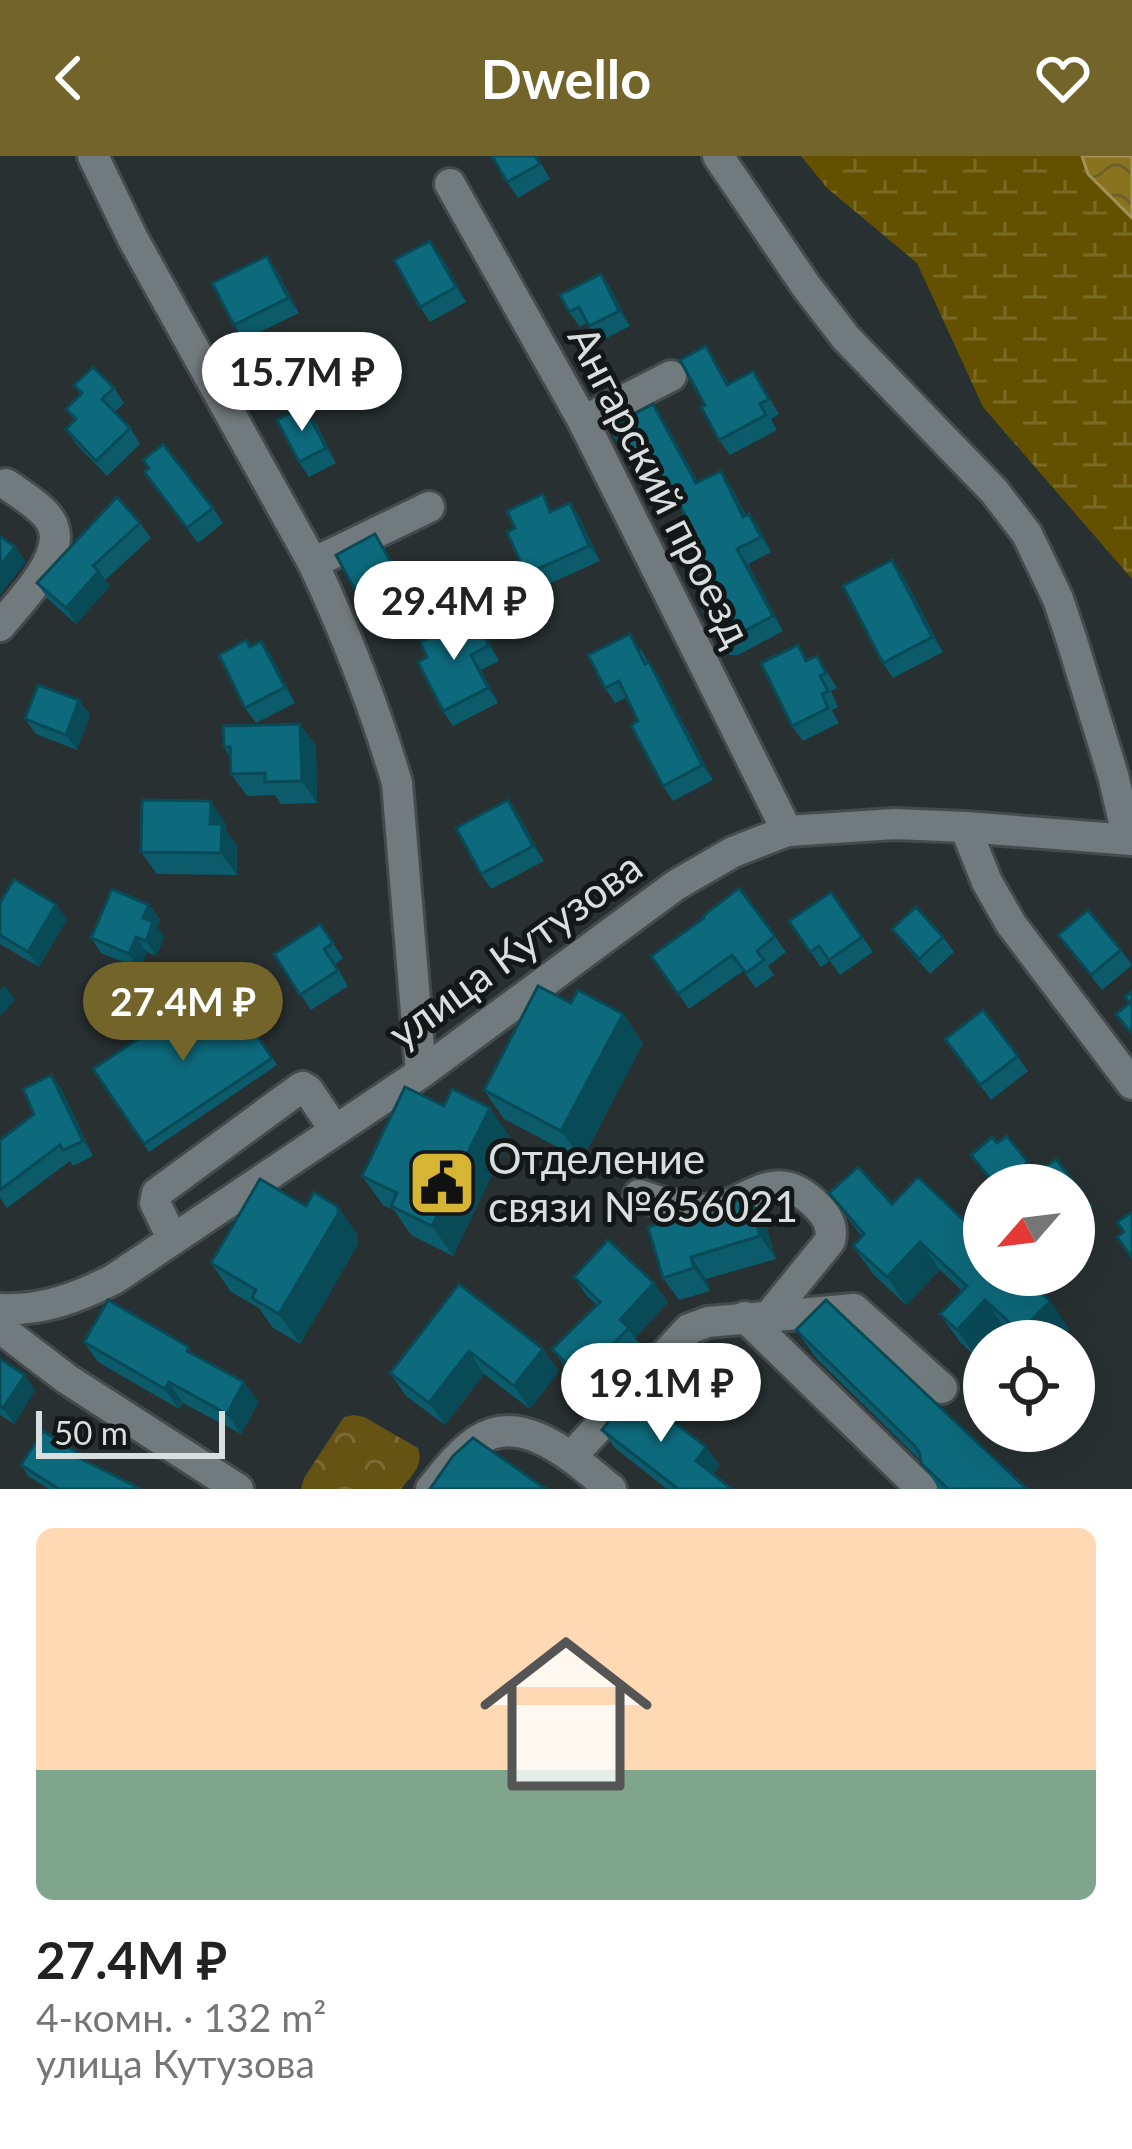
<!DOCTYPE html>
<html lang="ru">
<head>
<meta charset="utf-8">
<style>
  :root { --surface:#fff; --page:#f6f6f6; --text:#222; --muted:#767676; --line:#e0e0e0; --accent:#73642a }
  body { margin:0; font-family:Lato,sans-serif; background:var(--page); color:var(--text); height:100vh; display:flex; flex-direction:column; font-size:45px; white-space:nowrap }
  * { box-sizing:border-box; margin:0 }
  p { font-size:39px; color:var(--muted) }
  .icon { flex:none; width:66px; height:66px; fill:none; stroke:currentColor; stroke-width:2; stroke-linecap:round; stroke-linejoin:round }
  .map { position:relative; height:1333px; overflow:hidden }
  .drawer { display:flex; flex-direction:column; background:var(--surface); flex:1 }
  .drawer>* { flex:none }
  .needle { width:78px; rotate:242deg }
  .controls { position:absolute; left:963px; top:1008px; display:grid; gap:24px }
  .controls a { display:grid; place-items:center; width:132px; height:132px; border-radius:50%; background:var(--surface); box-shadow:0 12px 48px #0002; font-size:60px }
  .scale { position:absolute; left:36px; bottom:30px; width:189px; box-sizing:border-box; padding-left:12px; border:6px solid #d9dedf; border-top:0; font-size:33px; line-height:42px; white-space:nowrap; color:#d9dedf; -webkit-text-stroke:9px #141718; paint-order:stroke }
  .price { position:absolute; translate:-50% -102px; padding:0 27px; border-radius:42px; background:#fff; color:#222; font-size:39px; line-height:78px; filter:drop-shadow(0 3px 6px #0008) }
  .price::after { content:''; position:absolute; left:50%; top:72px; width:36px; height:27px; margin-left:-18px; background:inherit; clip-path:polygon(0 0,100% 0,50% 100%) }
  .price.selected { background:var(--accent); color:#fff }
  ul { padding:0; list-style:none }
  li { display:grid; align-content:center; gap:24px; height:636px; padding:0 36px }
  li+li { border-top:3px solid var(--line) }
  li span { display:grid; place-items:center; height:372px; border-radius:18px; color:#555 }
  li>.icon { margin-inline-start:auto }
  span .icon { width:216px; height:216px; fill:#fffc; stroke-width:1 }
  li b { font-size:51px }
  header { display:flex; justify-content:space-between; align-items:center; height:156px; padding:0 36px; background:var(--accent); color:#fff; font-size:54px; font-weight:700 }
  .map>svg:first-child { display:block }
  .forest { fill:url(#forest-crowns) }
  .wetland { fill:url(#wetland-marsh) }
  .water { fill:url(#water-waves); stroke:#a19358; stroke-width:3 }
  .lines { fill:none; stroke-linecap:round; stroke-linejoin:round }
  .minor-casing { stroke:#454b4d; stroke-width:36 }
  .minor { stroke:#717a7c; stroke-width:30 }
  .wall { fill:#0b5b6b }
  .shaded-wall { fill:#094a57 }
  .building { fill:#0d6a7c; stroke:#094a57; stroke-width:3 }
  .labels { text-anchor:middle; stroke-width:10; stroke-linejoin:round; paint-order:stroke }
  .street-label { font-size:42px; fill:#d9dedf; stroke:#141718 }
  .poi-label { font-size:42px; fill:#d9dedf; stroke:#141718; text-anchor:start }
</style>
</head>
<body>
<header><svg class="icon" aria-label="back" viewBox="0 0 24 24"><path d="M15 5l-7 7 7 7"/></svg>Dwello<svg class="icon" aria-label="heart" viewBox="0 0 24 24"><path d="M12 20l-8-8c-3-5 5-10 8-4 3-6 11-1 8 4z"/></svg></header>
<div class="map">
<svg width="1132" height="1333" viewBox="0 0 1132 1333">
  <defs>
    <pattern id="forest-crowns" width="20" height="18" patternUnits="userSpaceOnUse" patternTransform="scale(3)"><rect width="20" height="18" fill="#645313"/><path d="M2 6a3 3 0 1 1 6 0M12 15a3 3 0 1 1 6 0" fill="none" stroke="#7a6b35"/></pattern>
    <pattern id="wetland-marsh" width="20" height="14" patternUnits="userSpaceOnUse" patternTransform="scale(3)"><rect width="20" height="14" fill="#635100"/><path d="M1 5h8M5 5V1M11 12h8M15 12V8" fill="none" stroke="#796a25"/></pattern>
    <pattern id="water-waves" width="16" height="10" patternUnits="userSpaceOnUse" patternTransform="scale(3)"><rect width="16" height="10" fill="#89731e"/><path d="M0 5q4-4 8 0t8 0" fill="none" stroke="#6c602d"/></pattern>
  </defs>
  <rect width="100%" height="100%" fill="#283032"/>
  <path class="forest" d="M354,1259L364,1261L418,1292C424,1310 412,1319 401,1333H301L304,1322L344,1261Z"/>
  <path class="wetland" d="M801,0H1082L1088,18L1132,62V423L983,251L917,107L827,32Z"/>
  <path class="water" d="M1082,0H1132V62L1088,18Z"/>
  <g class="lines">
    <defs>
      <g id="minor">
        <path d="M93,0L133,83L313,407C346,478 375,552 397,627L421,917"/>
        <path d="M718,0L806,130L846,182L994,335L1027,378L1058,443L1071,482L1113,619L1128,683"/>
        <path d="M450,28L583,265L787,675"/>
        <path d="M583,265L671,220"/>
        <path d="M313,407L429,351"/>
        <path d="M0,470C19,446 71,397 50,364C41,350 20,338 6,328"/>
        <path d="M965,671L987,726L1011,768L1132,928"/>
        <path d="M639,1039C659,1046 683,1054 704,1054C748,1053 772,1003 818,1051C828,1061 833,1072 830,1085L769,1160"/>
        <path d="M172,1082L155,1047L157,1037L299,933L303,931L308,934L334,973"/>
        <path d="M0,1153C42,1155 77,1142 114,1123L421,917L676,729L733,696L787,675L895,668L965,671L1132,684"/>
        <path d="M745,1161L922,1333"/>
        <path d="M0,1172L67,1223L238,1333"/>
        <path d="M571,1301L689,1173L708,1166L854,1153L942,1232"/>
        <path d="M431,1333C445,1316 459,1297 477,1285C523,1253 577,1306 611,1333"/>
      </g>
    </defs>
    <use href="#minor" class="minor-casing"/>
    <use href="#minor" class="minor"/>
  </g>
  <g class="wall">
    <path d="M537,0L550,23L518,42L507,26Z"/>
    <path d="M430,85L441,100L466,146L430,166L420,151Z"/>
    <path d="M277,115L299,157L244,184L234,169Z"/>
    <path d="M611,133L630,170L599,186L587,167L580,171L569,156Z"/>
    <path d="M706,190L729,228L753,215L779,258L771,263L777,274L730,299L719,284L705,249Z"/>
    <path d="M74,229L114,232L124,247L115,256L130,272L140,288L107,320L76,288L66,273L75,265L66,253L81,239Z"/>
    <path d="M653,248L663,263L698,326L731,330L746,359L749,358L760,373L771,396L748,408L783,475L738,499H730L719,484L707,447L716,433L695,379L676,339L656,350L646,335L625,273Z"/>
    <path d="M315,265L336,307L309,321L299,306Z"/>
    <path d="M149,312L213,352L223,367L198,387L144,316Z"/>
    <path d="M570,347L580,362L600,405L537,433L526,418L554,354Z"/>
    <path d="M140,367L151,382L105,424L110,430L76,468L48,443L37,427Z"/>
    <path d="M375,378L404,425L365,447L354,432Z"/>
    <path d="M903,419L943,496L893,522L883,507Z"/>
    <path d="M473,459L484,474L499,505L481,514L498,547L453,570L443,555L427,501Z"/>
    <path d="M261,485L272,501L295,547L256,567L245,552L251,491Z"/>
    <path d="M641,493L648,506L659,521L713,624L673,645L663,630L627,541L615,547L605,532Z"/>
    <path d="M817,500L837,532L831,535L838,551L832,554L839,567L803,585L792,570L809,504Z"/>
    <path d="M79,544L90,559L77,594L36,578L25,563Z"/>
    <path d="M300,568L316,590L317,647L281,648L275,639L247,640L231,618L230,601L224,591Z"/>
    <path d="M508,644L519,659L544,705L491,733L481,718Z"/>
    <path d="M226,668V674L237,690V719L157,718L141,696Z"/>
    <path d="M739,732L786,796L768,810L774,819L756,832L743,815L689,853L651,800L704,762Z"/>
    <path d="M831,736L873,796L840,819L830,805L821,811L789,765Z"/>
    <path d="M0,747L67,763L39,811L0,788Z"/>
    <path d="M149,749L160,764L157,771L164,782L156,800L147,796L140,813L101,797L91,782Z"/>
    <path d="M320,768L343,802L335,808L348,830L311,854L274,798Z"/>
    <path d="M892,773L943,781L954,796L930,818L903,788Z"/>
    <path d="M1058,779L1121,794L1132,809L1102,834Z"/>
    <path d="M222,827L277,909L149,996L93,913Z"/>
    <path d="M571,847L623,858L643,887L582,1004L504,963L484,934Z"/>
    <path d="M983,854L1028,915L991,944L945,883Z"/>
    <path d="M51,919L62,934L93,1000L73,1010L70,1005L7,1052L0,1042V984L34,958Z"/>
    <path d="M444,950L510,981L453,1100L411,1079L394,1054L383,1049L362,1020Z"/>
    <path d="M1007,980L1036,1018L1056,1003L1093,1051L1074,1066V1029H994L971,999L992,981L997,987Z"/>
    <path d="M829,1037L892,1048L1050,1145L1069,1173L1058,1185H1019L1005,1172L993,1185H984L977,1202L960,1186L940,1158L962,1135L940,1114L906,1149L873,1118L853,1090L862,1081Z"/>
    <path d="M749,1041L764,1063L776,1103L706,1123L710,1135L679,1144L663,1122Z"/>
    <path d="M306,1050L338,1051L358,1080V1088L300,1188L272,1171L259,1152L231,1136L211,1107Z"/>
    <path d="M574,1121L654,1127L668,1146L635,1182L642,1191L593,1240L566,1212L552,1193L597,1149L587,1140Z"/>
    <path d="M459,1128L543,1193L559,1215L530,1253L484,1218L445,1269L406,1240L390,1217Z"/>
    <path d="M796,1174L1027,1333H939L920,1304L817,1203Z"/>
    <path d="M84,1186L195,1199L259,1246L241,1278L183,1247L179,1253L98,1206Z"/>
    <path d="M0,1203L35,1234L14,1268L0,1259Z"/>
    <path d="M602,1274L706,1291L720,1310L713,1318L732,1333H667L615,1292Z"/>
    <path d="M81,1299L85,1305L141,1333H49L28,1320L21,1309Z"/>
  </g>
  <g class="shaded-wall">
    <path d="M430,85L441,100L466,146L456,131Z"/>
    <path d="M267,100L277,115L299,157L288,142Z"/>
    <path d="M601,118L611,133L630,170L619,155Z"/>
    <path d="M653,248L663,263L707,342L696,327Z"/>
    <path d="M304,250L315,265L336,307L326,292Z"/>
    <path d="M721,315L731,330L754,376L743,361Z"/>
    <path d="M570,347L580,362L600,405L589,390Z"/>
    <path d="M749,358L760,373L771,396L761,381Z"/>
    <path d="M15,391L26,406L0,439V410Z"/>
    <path d="M737,393L748,408L783,475L773,460Z"/>
    <path d="M892,404L903,419L943,496L932,481Z"/>
    <path d="M99,415L110,430L76,468L66,452Z"/>
    <path d="M473,459L484,474L499,505L489,489Z"/>
    <path d="M261,485L272,501L295,547L285,531Z"/>
    <path d="M471,499L481,514L498,547L488,532Z"/>
    <path d="M649,506L659,521L713,624L702,609Z"/>
    <path d="M79,544L90,559L77,594L66,579Z"/>
    <path d="M300,568L316,590L317,647L302,625Z"/>
    <path d="M508,644L519,659L544,705L533,690Z"/>
    <path d="M211,645L226,668V674L237,690V719L221,697L210,668Z"/>
    <path d="M56,748L67,763L39,811L28,796Z"/>
    <path d="M149,749L160,764L157,771L164,782L156,800L146,785L143,762Z"/>
    <path d="M136,781L147,796L140,813L129,798Z"/>
    <path d="M5,829L15,844L0,861V834Z"/>
    <path d="M623,858L643,887L582,1004L561,975Z"/>
    <path d="M51,919L62,934L93,1000L83,985Z"/>
    <path d="M490,952L510,981L453,1100L432,1070Z"/>
    <path d="M749,1041L764,1063L776,1103L760,1080Z"/>
    <path d="M338,1051L358,1080V1088L300,1188L279,1158Z"/>
    <path d="M920,1086L940,1114L906,1149L887,1121Z"/>
    <path d="M691,1101L706,1123L710,1135L694,1112Z"/>
    <path d="M654,1127L668,1146L635,1182L620,1164Z"/>
    <path d="M985,1144L1005,1172L993,1185H984V1195L977,1202L957,1174Z"/>
    <path d="M1050,1145L1069,1173L1058,1185H1026L1020,1176Z"/>
    <path d="M543,1193L559,1215L530,1253L514,1230Z"/>
    <path d="M469,1195L484,1218L445,1269L429,1247Z"/>
    <path d="M25,1219L35,1234L14,1268L3,1252Z"/>
    <path d="M169,1226L183,1247L179,1253L165,1233Z"/>
    <path d="M244,1226L259,1246L241,1278L227,1258Z"/>
    <path d="M706,1291L720,1310L709,1323L696,1305Z"/>
  </g>
  <g class="building">
    <path d="M492,0H535L540,8L507,26Z"/>
    <path d="M430,85L456,131L420,151L394,104Z"/>
    <path d="M267,100L288,142L234,169L212,127Z"/>
    <path d="M601,118L619,155L589,170L579,151L569,156L560,139Z"/>
    <path d="M706,190L727,229L753,215L769,243L760,248L766,259L719,284L701,251L705,249L680,204Z"/>
    <path d="M93,211L114,232L102,243L130,272L96,305L66,273L76,263L66,253L82,237L74,229Z"/>
    <path d="M653,248L696,327L721,315L743,361L749,358L761,381L737,393L773,460L727,484H719L701,450L707,447L703,440L716,433L691,381L695,379L667,323L646,335L614,279L625,273L620,266Z"/>
    <path d="M304,250L326,292L299,306L277,264Z"/>
    <path d="M163,288L213,352L187,372L144,316L149,312L143,304Z"/>
    <path d="M543,338L550,356L570,347L589,390L526,418L507,376L515,372L507,355Z"/>
    <path d="M117,341L140,367L93,410L99,415L66,452L37,427Z"/>
    <path d="M375,378L393,410L354,432L336,399Z"/>
    <path d="M0,380L15,391L0,410Z"/>
    <path d="M892,404L932,481L883,507L843,430Z"/>
    <path d="M473,459L489,489L471,499L488,532L443,555L418,506L427,501L420,486Z"/>
    <path d="M630,478L645,508L649,506L702,609L663,630L631,569L638,565L619,525L605,532L588,499Z"/>
    <path d="M246,484L250,491L261,485L285,531L245,552L219,499Z"/>
    <path d="M798,489L806,505L817,500L826,517L820,520L828,535L822,538L828,552L792,570L761,507Z"/>
    <path d="M38,529L79,544L66,579L25,563Z"/>
    <path d="M300,568L302,625L265,626V617L231,618L230,591H224L223,570Z"/>
    <path d="M142,644L211,645L210,668H222L221,697L141,696Z"/>
    <path d="M508,644L533,690L481,718L456,672Z"/>
    <path d="M14,723L56,748L28,796L0,779V747Z"/>
    <path d="M739,732L775,780L757,795L764,804L746,817L732,799L678,838L651,800L704,762L703,760Z"/>
    <path d="M112,733L149,749L143,762L153,766L146,785L136,781L129,798L91,782Z"/>
    <path d="M831,736L862,781L829,804L819,790L810,796L789,765Z"/>
    <path d="M916,751L943,781L919,803L892,773Z"/>
    <path d="M1088,754L1121,794L1091,819L1058,779Z"/>
    <path d="M320,768L333,787L324,793L338,814L300,839L274,798Z"/>
    <path d="M222,827L272,902L144,988L93,913Z"/>
    <path d="M538,830L571,847L578,834L623,858L561,975L484,934Z"/>
    <path d="M1132,835V878L1116,858L1130,847L1125,841Z"/>
    <path d="M983,854L1018,900L980,929L945,883Z"/>
    <path d="M51,919L83,985L63,994L60,989L0,1034V984L34,958L23,933Z"/>
    <path d="M405,931L444,950L452,933L490,952L432,1070L391,1050L397,1037L362,1020Z"/>
    <path d="M1007,980L1028,1006L1000,1029H995L971,999L992,981L997,987Z"/>
    <path d="M1056,1003L1082,1036L1074,1042V1029H1027L1025,1026Z"/>
    <path d="M858,1011L892,1048L918,1021L984,1083V1119H1022L1050,1145L1020,1176L985,1144L957,1174L940,1158L967,1130L920,1086L887,1121L853,1090L864,1078L829,1037Z"/>
    <path d="M260,1023L306,1050L314,1036L338,1051V1058L279,1158L252,1142L256,1134L211,1107Z"/>
    <path d="M749,1041L760,1080L691,1101L694,1112L663,1122L648,1071Z"/>
    <path d="M1132,1056V1102L1117,1081L1124,1076L1117,1066Z"/>
    <path d="M608,1084L654,1127L620,1164L629,1172L580,1221L552,1193L600,1146L574,1121Z"/>
    <path d="M459,1128L543,1193L514,1230L469,1195L429,1247L390,1217Z"/>
    <path d="M108,1144L189,1191L187,1195L244,1226L227,1258L169,1226L165,1233L84,1186Z"/>
    <path d="M826,1144L1027,1333H948L921,1307L920,1298L915,1290L796,1174Z"/>
    <path d="M0,1203L25,1219L3,1252L0,1250Z"/>
    <path d="M633,1234L706,1291L696,1305L732,1333H678L602,1274Z"/>
    <path d="M43,1275L81,1299L79,1302L141,1333H59L21,1309Z"/>
    <path d="M473,1282L546,1333H430L453,1300Z"/>
  </g>
  <defs>
    <symbol id="civic-square" viewBox="-11 -11 22 22"><rect x="-9" y="-9" width="18" height="18" rx="4" fill="#d6b534" stroke="#141718"/><path d="M-.6-6.5H3V-4.5H.6V-3L4-1V1h2V6H-6V1h2V-1L-.6-3ZM-1.2 2.5V6h2.4V2.5Z" fill="#111"/></symbol>
  </defs>
  <g fill-rule="evenodd">
    <use href="#civic-square" x="404" y="989" width="76" height="76"/>
  </g>
  <g class="labels">
    <g class="street-label">
      <text transform="translate(660 330) rotate(63)" y="15">Ангарский проезд</text>
      <text transform="translate(515 794) rotate(-36)" y="15">улица Кутузова</text>
    </g>
    <g class="poi-label">
      <text x="488" y="1018">Отделение<tspan x="488" dy="48">связи №656021</tspan></text>
    </g>
  </g>
</svg>
<div class="controls">
<a><svg class="needle" viewBox="-14 -14 28 28"><path d="M0-13l5 13h-10z" fill="#e53935"/><path d="M0 13l5-13h-10z" fill="#767676"/></svg></a>
<a><svg class="icon" aria-label="locate" viewBox="0 0 24 24"><circle cx="12" cy="12" r="6"/><path d="M12 2v4M12 18v4M2 12h4M18 12h4"/></svg></a>
</div>
<div class="scale">50 m</div>
<b class="price" style="left:302px;top:278px">15.7M ₽</b>
<b class="price" style="left:454px;top:507px">29.4M ₽</b>
<b class="price selected" style="left:183px;top:908px">27.4M ₽</b>
<b class="price" style="left:661px;top:1289px">19.1M ₽</b>
</div>
<section class="drawer">
<ul>
<li><span style="background:linear-gradient(#ffd9b3 65%,#7fa58c 0)"><svg class="icon" aria-label="home" viewBox="0 0 24 24"><path d="M3 11l9-7 9 7M6 9v11h12V9"/></svg></span><div><b>27.4M ₽</b><p>4-комн. · 132 m²</p><p>улица Кутузова</p></div></li>
</ul>
</section>
</body>
</html>
